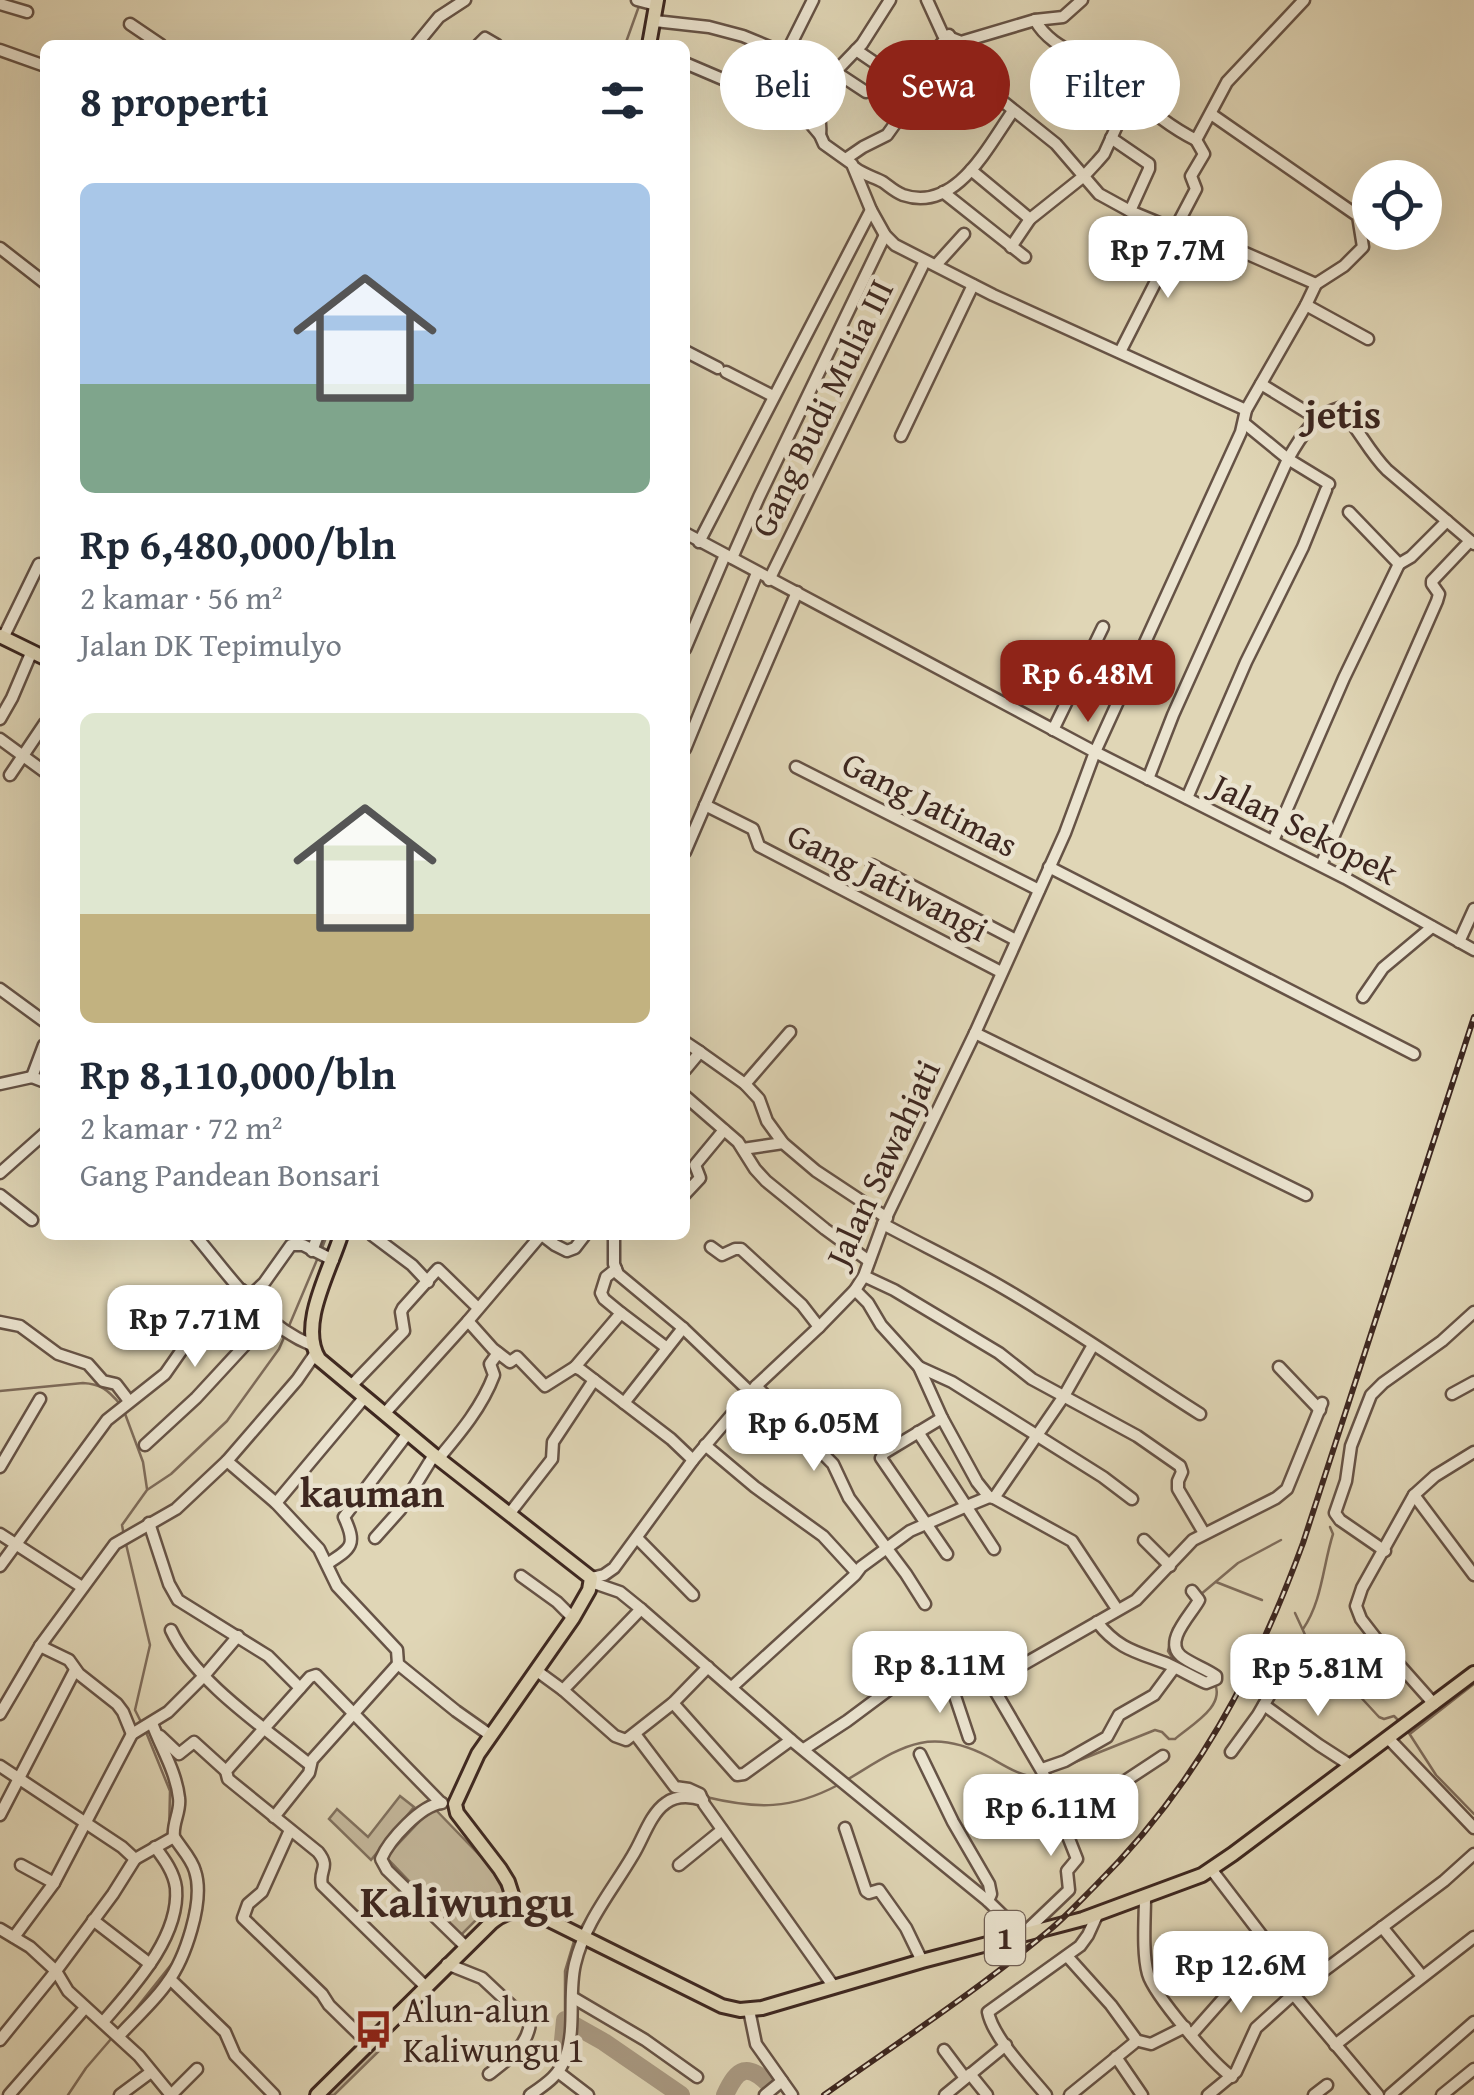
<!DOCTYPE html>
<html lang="id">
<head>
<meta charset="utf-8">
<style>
  :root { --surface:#fff; --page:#f6f6f7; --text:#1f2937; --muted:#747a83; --accent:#8f2418 }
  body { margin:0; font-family:"Gentium Book Plus",serif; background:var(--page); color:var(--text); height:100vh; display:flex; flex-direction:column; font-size:38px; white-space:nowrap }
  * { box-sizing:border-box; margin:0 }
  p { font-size:32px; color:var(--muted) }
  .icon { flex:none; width:55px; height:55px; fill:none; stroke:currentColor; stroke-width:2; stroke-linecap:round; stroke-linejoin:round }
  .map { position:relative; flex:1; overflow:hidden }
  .details { position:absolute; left:40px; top:40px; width:650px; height:1200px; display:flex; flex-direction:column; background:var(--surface); border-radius:15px; box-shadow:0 10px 40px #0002 }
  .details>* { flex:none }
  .top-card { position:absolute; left:720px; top:40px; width:602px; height:90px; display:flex; gap:20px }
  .fabs { position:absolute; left:1352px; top:160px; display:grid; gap:20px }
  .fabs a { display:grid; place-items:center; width:90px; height:90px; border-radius:50%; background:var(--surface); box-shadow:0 10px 40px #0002; font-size:50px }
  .price { position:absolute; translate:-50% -85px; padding:0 22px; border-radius:20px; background:#fff; color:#222; font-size:32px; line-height:65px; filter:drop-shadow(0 2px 5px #0008) }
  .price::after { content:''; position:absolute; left:50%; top:60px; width:30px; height:22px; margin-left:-15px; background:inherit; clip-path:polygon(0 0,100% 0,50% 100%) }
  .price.selected { background:var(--accent); color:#fff }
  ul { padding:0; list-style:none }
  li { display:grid; align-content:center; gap:20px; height:530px; padding:0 40px }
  li span { display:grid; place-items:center; height:310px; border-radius:15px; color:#555 }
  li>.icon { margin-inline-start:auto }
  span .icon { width:180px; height:180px; fill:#fffc; stroke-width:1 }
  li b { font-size:42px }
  h2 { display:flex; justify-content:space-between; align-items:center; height:120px; padding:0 40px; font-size:42px }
  .pill { padding:0 35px; border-radius:45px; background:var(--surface); box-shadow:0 10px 40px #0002; font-size:35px; line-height:90px }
  .pill.selected { background:var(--accent); color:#fff }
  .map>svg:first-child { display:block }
  .green { fill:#c4b89c; stroke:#80705e; stroke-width:2.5 }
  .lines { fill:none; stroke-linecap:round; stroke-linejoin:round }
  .stream { stroke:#7e6c5b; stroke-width:2.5 }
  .river { stroke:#a99a83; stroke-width:18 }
  .minor-casing { stroke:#665346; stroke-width:15 }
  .major-casing { stroke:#3d2720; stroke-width:18 }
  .minor { stroke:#ebe4d0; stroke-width:10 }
  .major { stroke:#e0d6b6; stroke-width:12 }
  .rail-casing { stroke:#3d2720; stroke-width:6 }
  .rail { stroke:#ebe4d0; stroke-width:2.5; stroke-dasharray:8; stroke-linecap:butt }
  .labels { text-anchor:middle; stroke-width:9; stroke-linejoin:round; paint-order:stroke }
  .shield { fill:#ebe4d0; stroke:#716055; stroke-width:2.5 }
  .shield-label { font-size:32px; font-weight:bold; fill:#3d2720 }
  .street-label { font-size:35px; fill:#3d2720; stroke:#ebe4d0 }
  .poi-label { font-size:35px; fill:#3d2720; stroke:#ebe4d0; text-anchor:start }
  .quarter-label { font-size:40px; font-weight:bold; fill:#3d2720; stroke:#ebe4d0 }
  .district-label { font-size:45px; font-weight:bold; fill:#3d2720; stroke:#ebe4d0 }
</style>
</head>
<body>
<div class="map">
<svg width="1474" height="2095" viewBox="0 0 1474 2095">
  <rect width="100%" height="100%" fill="#e0d6b6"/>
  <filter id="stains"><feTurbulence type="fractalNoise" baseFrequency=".002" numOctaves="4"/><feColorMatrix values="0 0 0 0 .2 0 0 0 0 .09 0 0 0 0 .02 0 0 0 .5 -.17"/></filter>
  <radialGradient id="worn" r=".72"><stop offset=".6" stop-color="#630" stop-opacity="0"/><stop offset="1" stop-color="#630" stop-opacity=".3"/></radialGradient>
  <g class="green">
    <path d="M400,1796L414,1807L371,1860L329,1819L337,1809L368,1837Z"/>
    <path d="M433,1807L490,1866L504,1892L461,1935L386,1857Z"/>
    <path d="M374,2044L380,2050L334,2095H318Z"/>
  </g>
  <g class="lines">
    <g class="stream">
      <path d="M625,45L639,6"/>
      <path d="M322,1248L327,1235"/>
      <path d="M289,1326L319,1255"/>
      <path d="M0,1391L83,1383C101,1384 108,1390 120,1404"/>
      <path d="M124,1411L143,1462L147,1489"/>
      <path d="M124,1536L122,1525L147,1490L171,1474L227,1421L279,1349L286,1333"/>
      <path d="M126,1544L150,1645L135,1710L142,1724"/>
      <path d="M1216,1582L1262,1600"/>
      <path d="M1200,1595L1238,1563L1281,1540"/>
      <path d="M1185,1612L1173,1629L1168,1651L1173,1659L1207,1678"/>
      <path d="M1295,1613L1307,1639L1379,1717L1384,1719L1394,1716L1402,1724"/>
      <path d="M1303,1629C1322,1602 1323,1565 1333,1534L1330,1527"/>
      <path d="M1407,1730L1436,1775L1474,1814"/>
      <path d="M146,1732L170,1791L169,1834"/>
      <path d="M1411,1733L1474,1684"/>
      <path d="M1070,1764L1155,1730L1162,1732L1169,1739H1175C1191,1725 1227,1706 1214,1682"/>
      <path d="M1047,1774L1062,1767"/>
      <path d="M845,1781C899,1749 926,1724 989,1757C1005,1766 1021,1777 1039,1777"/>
      <path d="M706,1797C756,1809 791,1810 838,1785"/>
      <path d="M642,1827C649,1811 660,1796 678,1794"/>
      <path d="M186,1862L192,1878"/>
      <path d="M580,1929L592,1911"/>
      <path d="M186,1931L191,1905"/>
      <path d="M565,2020V1971L574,1941"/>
      <path d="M123,2025L174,1961"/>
      <path d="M68,2095L86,2068L111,2039"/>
    </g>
    <g class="river">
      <path d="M561,2061L565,2020L604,2042L681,2095"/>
      <path d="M725,2095C738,2067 747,2063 770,2085"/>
    </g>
    <defs>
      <g id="minor">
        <path d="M637,0L656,5"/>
        <path d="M813,0L786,54C803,80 823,103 820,135"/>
        <path d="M927,0L943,35L961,42L1035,20L1063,17L1082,0"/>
        <path d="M0,4L27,12"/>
        <path d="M1035,20C1048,44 1074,52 1096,66C1131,91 1156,120 1196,140"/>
        <path d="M655,21L709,27L743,36L796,58L828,67L866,92"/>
        <path d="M130,24L161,45"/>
        <path d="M416,45L439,17L465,0"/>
        <path d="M478,45L485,38L497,45"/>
        <path d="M0,50L45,66"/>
        <path d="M685,63L746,89L809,122L820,135L824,144L852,164L871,210L885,235L895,245L993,295L1246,410"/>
        <path d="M836,71L862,44L890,0"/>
        <path d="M1211,114L1358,216L1363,247L1344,266L1316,284"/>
        <path d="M1111,138L1149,164V169L1130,211"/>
        <path d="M847,158L863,147L887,135L897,121L910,92L906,84L856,50"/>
        <path d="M855,168C864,175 874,177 883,182C890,187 895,192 903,195C956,213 988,146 1013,111"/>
        <path d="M971,170L1030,219"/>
        <path d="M943,192L1025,257"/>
        <path d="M1175,229L1196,189L1191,176L1204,154L1196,140L1227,82L1304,0"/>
        <path d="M1011,247L1030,219L1084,176L1097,162L1104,154L1120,119"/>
        <path d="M0,248L45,283"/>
        <path d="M936,265L964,234"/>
        <path d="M1306,305L1368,339"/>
        <path d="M685,351L718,368"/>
        <path d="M1120,352L1181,232"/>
        <path d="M726,372L773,396"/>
        <path d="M1261,384L1318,419"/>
        <path d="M1244,423L1288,459L1329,484"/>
        <path d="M901,436L973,285"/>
        <path d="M1349,512L1399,564"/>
        <path d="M685,533L1095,752L1345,878L1474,950"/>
        <path d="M699,542L871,210"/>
        <path d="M732,558L759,497L885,235"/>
        <path d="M1399,564L1411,557L1447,521"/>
        <path d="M769,580L925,261"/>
        <path d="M3,638L39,564"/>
        <path d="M685,649L725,555"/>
        <path d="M0,719L12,698L32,651"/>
        <path d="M1053,730L1103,627"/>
        <path d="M0,739L45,772"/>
        <path d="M685,749L757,573"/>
        <path d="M796,767L1039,890"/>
        <path d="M10,775L45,723"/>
        <path d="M1148,779L1173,715L1288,459C1301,436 1314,415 1339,408C1358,427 1368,451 1387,470L1474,544"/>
        <path d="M1187,798L1246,662L1303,547L1326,490"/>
        <path d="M705,805L753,829L759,846L1001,972"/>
        <path d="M1273,841L1344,678L1399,564"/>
        <path d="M685,852L797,592"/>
        <path d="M872,865L1016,940"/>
        <path d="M1321,865L1437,601L1439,594L1432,584V581L1470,541"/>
        <path d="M1049,867L1414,1054"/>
        <path d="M1459,942L1474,909"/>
        <path d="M0,989L45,1022"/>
        <path d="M1363,997L1383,968L1432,927"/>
        <path d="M975,1033L1306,1195"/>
        <path d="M685,1042L700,1052"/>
        <path d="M685,1070L700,1052L745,1084L759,1099L767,1121L783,1143L816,1171L887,1218"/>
        <path d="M32,1077L44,1045"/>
        <path d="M0,1084L32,1077L45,1082"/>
        <path d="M745,1084L790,1032"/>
        <path d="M685,1096L738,1142L755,1169L766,1181L825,1229L869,1261"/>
        <path d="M743,1149L783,1143"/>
        <path d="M0,1173L45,1133"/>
        <path d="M685,1194L700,1178L695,1165L724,1130"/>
        <path d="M0,1195L32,1220"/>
        <path d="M883,1224C924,1246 966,1266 1005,1289C1072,1328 1135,1373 1200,1414"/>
        <path d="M195,1235C229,1275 261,1325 312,1345"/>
        <path d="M372,1235L412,1265L428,1282"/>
        <path d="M542,1235L555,1245L567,1251L575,1248L585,1235"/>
        <path d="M614,1235V1264L618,1274L683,1328L751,1393"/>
        <path d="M711,1247L722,1255L735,1249H741L802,1305L819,1327"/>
        <path d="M312,1251L318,1235"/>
        <path d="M616,1269L606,1277L601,1293L604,1299L621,1313"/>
        <path d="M864,1276L894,1290L999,1353L1032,1379L1137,1436L1180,1466L1182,1472L1178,1481V1489L1204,1533"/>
        <path d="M855,1290L868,1303L881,1325L919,1367L942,1418L977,1482L989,1497"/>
        <path d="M248,1298L264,1283L291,1245H303L333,1260"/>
        <path d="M468,1321L493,1349L510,1362L517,1357L545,1386L575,1367L581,1370L671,1439L693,1460"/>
        <path d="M0,1322L20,1326L58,1354L88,1364L103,1381L116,1384L129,1401"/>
        <path d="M575,1367L621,1313L667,1348"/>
        <path d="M919,1367L952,1382L1103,1477L1132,1499"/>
        <path d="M1279,1367L1320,1410"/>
        <path d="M351,1386L404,1331L401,1312L403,1308L438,1269L478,1308"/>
        <path d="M756,1386L833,1464L849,1498L906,1574L925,1604"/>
        <path d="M1452,1394L1474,1382"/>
        <path d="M624,1403L683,1328"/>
        <path d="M385,1413L468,1321L541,1235"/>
        <path d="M942,1418L884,1453L881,1458L947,1554"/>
        <path d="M918,1432L994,1549"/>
        <path d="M145,1445L196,1398L269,1319"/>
        <path d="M705,1445L755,1487L823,1536L856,1572"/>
        <path d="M439,1458C460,1433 482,1407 494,1375L490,1364L498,1353"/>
        <path d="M227,1461L276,1503L319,1549L337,1586L397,1650L398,1664L456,1711L490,1735"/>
        <path d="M0,1467L40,1399"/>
        <path d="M1414,1495L1474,1575"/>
        <path d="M994,1498L1072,1541L1117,1609"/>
        <path d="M276,1503L364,1398"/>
        <path d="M510,1513L552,1459L553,1442L594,1380"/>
        <path d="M149,1523L169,1584L178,1600L268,1656L300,1688"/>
        <path d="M0,1534L82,1587"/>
        <path d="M375,1538L400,1510L434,1455"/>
        <path d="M637,1538L693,1595"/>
        <path d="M1144,1540L1170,1566"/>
        <path d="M1385,1551L1340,1520L1335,1513L1346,1481L1351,1446L1371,1395L1383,1383L1442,1341L1474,1312"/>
        <path d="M327,1564C352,1548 357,1545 344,1517L408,1433"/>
        <path d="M0,1566L107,1420L165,1374L193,1334L242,1290"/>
        <path d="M521,1576L557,1602L573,1618"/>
        <path d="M591,1578L604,1575L614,1568L693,1460L756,1386L819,1327L855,1290L864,1276L883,1224L975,1033L1065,833L1095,752L1241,432L1246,410L1306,305L1316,284L1234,248L1181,232L1130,211L1099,194L1056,144L986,88L962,60L949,35L906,84"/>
        <path d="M591,1582L620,1592L641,1609L791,1740L988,1901L1022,1934"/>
        <path d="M1097,1622C1119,1650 1137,1652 1168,1664C1181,1670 1193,1677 1206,1683L1216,1679V1676C1205,1668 1191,1664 1181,1656C1163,1641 1192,1614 1199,1600L1192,1591"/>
        <path d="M171,1630C195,1682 265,1728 309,1764"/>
        <path d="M40,1646L69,1660L79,1674L117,1704L123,1712L132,1734"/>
        <path d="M537,1671L563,1690L641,1609"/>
        <path d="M950,1681L969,1738"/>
        <path d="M991,1684L1043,1773L1077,1859L1067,1871L1069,1890L1025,1932"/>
        <path d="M732,1687L855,1575L861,1567L910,1531L967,1506L989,1497L994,1498L1064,1396L1093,1345"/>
        <path d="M563,1690L615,1736L626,1740L673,1703L708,1667"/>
        <path d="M673,1703L737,1775L744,1774L791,1740"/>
        <path d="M1434,1704L1378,1641L1361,1619L1356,1606L1362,1588L1414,1495L1435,1476L1474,1452"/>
        <path d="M1264,1705L1319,1745L1350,1765"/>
        <path d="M0,1714L40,1646L115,1544L176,1509L227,1461L297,1380L315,1354"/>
        <path d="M635,1734L675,1787L689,1789L700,1794L704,1804L834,1987"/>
        <path d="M160,1736L179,1754L194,1742L226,1771"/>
        <path d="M1388,1738L1474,1828"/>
        <path d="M804,1749L847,1721L906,1677C933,1665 956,1690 984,1687L1136,1600L1193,1540L1276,1498L1287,1489L1322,1403"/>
        <path d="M1231,1752L1258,1715L1289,1661"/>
        <path d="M920,1754L953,1822L989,1884L991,1894L988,1901"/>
        <path d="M0,1766L122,1847L135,1859L113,1894L56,1971L0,2040"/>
        <path d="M1042,1769L1065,1761L1107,1737L1119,1715L1154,1695L1174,1668"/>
        <path d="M442,1803C421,1805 389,1840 381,1859L387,1870L466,1947"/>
        <path d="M0,1815L75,1670"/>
        <path d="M274,1817L309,1773L312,1760L398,1664"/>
        <path d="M1061,1817L1116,1787L1163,1756"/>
        <path d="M845,1828L866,1891L869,1893L879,1890L906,1928L922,1961"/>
        <path d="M290,1830L262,1892L248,1904L243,1918L322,1994L329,2005L369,2044"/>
        <path d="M135,1859L174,1837"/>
        <path d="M21,1865L54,1883"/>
        <path d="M679,1865L722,1830"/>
        <path d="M1211,1869L1263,1937L1298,1990"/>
        <path d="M1145,1896C1145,1919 1142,1952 1148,1974C1154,1995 1213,2064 1232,2077"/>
        <path d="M93,1920L150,1964"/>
        <path d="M1382,1927L1422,1976"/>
        <path d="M0,1929L30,1947L56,1971L68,1991L139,2056L171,2095"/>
        <path d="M14,1937L54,1883L132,1734L168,1712L203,1677L238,1636"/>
        <path d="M1067,1956L1111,2005L1135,2038L1134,2043L1070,2095"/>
        <path d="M447,1964L482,1978L530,2023C528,2046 506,2061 489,2074"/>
        <path d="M171,1980L225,2032L235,2055L274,2095"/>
        <path d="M426,1987L322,1885C318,1870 331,1868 318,1852L228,1779L226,1771L310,1677L316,1675L441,1803"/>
        <path d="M1294,1995L1378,2095"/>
        <path d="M572,1997L645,2040L697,2077"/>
        <path d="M749,2010L756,2044L792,2095"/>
        <path d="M103,2022C132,1988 180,1938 176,1888C174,1872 164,1859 155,1847"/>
        <path d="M1191,2035L1238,1982L1273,1953"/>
        <path d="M119,2036C134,2019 154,2002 167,1983C185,1959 205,1901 195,1871C192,1859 181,1848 174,1837C172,1823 181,1812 179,1798C176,1771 161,1748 152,1723"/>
        <path d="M1135,2040L1151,2044L1185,2027"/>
        <path d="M1335,2045L1474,1937"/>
        <path d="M944,2050L965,2078"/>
        <path d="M1116,2057L1142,2095"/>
        <path d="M558,2072L588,2095"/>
        <path d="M970,2074L987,2095"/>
        <path d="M9,2095L85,2008"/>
        <path d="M120,2095L151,2072"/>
        <path d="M171,2095L197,2069"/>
        <path d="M530,2095C546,2084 560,2075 566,2056C576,2027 568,1993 575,1964C585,1922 612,1891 633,1855C643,1839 650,1814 666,1803C677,1795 690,1796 703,1800"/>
        <path d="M765,2095L782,2081"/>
        <path d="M945,2095L1006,2045"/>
        <path d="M1046,2095C1028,2073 993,2038 988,2012L1080,1946L1088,1935L1098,1913"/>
        <path d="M1208,2095L1236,2072L1256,2028L1298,1990L1444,1881L1474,1854"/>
        <path d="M1314,2095L1327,2085"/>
        <path d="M1390,2095L1474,2022"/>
        <path d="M1442,2095L1474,2069"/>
      </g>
      <g id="major">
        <path d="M649,45L657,0"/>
        <path d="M0,636L45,658"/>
        <path d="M341,1235C330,1271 298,1325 319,1359L434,1455L591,1578L589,1590L573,1618L478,1754L455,1804L457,1813L500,1869L508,1882L517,1910"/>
        <path d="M317,2095L491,1923C505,1911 518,1909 535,1913L722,2006L740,2010L762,2008L922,1961L1083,1919L1202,1875L1233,1854L1474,1673"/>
      </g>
    </defs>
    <use href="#minor" class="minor-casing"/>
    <use href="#major" class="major-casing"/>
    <use href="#minor" class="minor"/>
    <use href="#major" class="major"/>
    <defs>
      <path id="rail" d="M824,2095C900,2041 980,1989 1052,1928C1067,1915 1081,1900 1095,1886C1196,1786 1255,1674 1303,1543L1474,1017"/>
    </defs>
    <use href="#rail" class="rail-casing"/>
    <use href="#rail" class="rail"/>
  </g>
  <defs>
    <symbol id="bus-bare" viewBox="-9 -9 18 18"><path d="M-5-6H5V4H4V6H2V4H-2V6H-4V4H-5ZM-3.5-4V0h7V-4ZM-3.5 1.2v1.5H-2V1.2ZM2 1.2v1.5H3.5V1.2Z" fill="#8f2418" stroke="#ebe4d0" stroke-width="2.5" paint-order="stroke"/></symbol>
  </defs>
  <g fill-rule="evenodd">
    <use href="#bus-bare" x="346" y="2002" width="55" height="55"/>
  </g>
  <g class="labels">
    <rect class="shield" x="985" y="1911" width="40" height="54" rx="8"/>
    <g class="shield-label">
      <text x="1005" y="1949">1</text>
    </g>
    <g class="street-label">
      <text transform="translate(822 408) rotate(-64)" y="12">Gang Budi Mulia III</text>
      <text transform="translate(930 804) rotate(27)" y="12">Gang Jatimas</text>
      <text transform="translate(1305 829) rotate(27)" y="12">Jalan Sekopek</text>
      <text transform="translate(888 882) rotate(27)" y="12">Gang Jatiwangi</text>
      <text transform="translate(883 1163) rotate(-65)" y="12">Jalan Sawahjati</text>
    </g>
    <g class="poi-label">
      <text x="403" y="2022">Alun-alun<tspan x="403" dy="40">Kaliwungu 1</tspan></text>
    </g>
    <g class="quarter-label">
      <text x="1343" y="428">jetis</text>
      <text x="372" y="1507">kauman</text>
    </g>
    <g class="district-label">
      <text x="467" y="1917">Kaliwungu</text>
    </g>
  </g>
  <rect width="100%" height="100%" filter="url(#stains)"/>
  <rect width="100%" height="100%" fill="url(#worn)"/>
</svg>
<div class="fabs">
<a><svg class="icon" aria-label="locate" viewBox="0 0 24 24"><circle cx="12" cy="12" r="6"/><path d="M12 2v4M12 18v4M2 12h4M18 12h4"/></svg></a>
</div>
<b class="price" style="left:1168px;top:301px">Rp 7.7M</b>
<b class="price selected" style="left:1088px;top:725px">Rp 6.48M</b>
<b class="price" style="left:195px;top:1370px">Rp 7.71M</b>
<b class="price" style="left:814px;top:1474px">Rp 6.05M</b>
<b class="price" style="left:940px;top:1716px">Rp 8.11M</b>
<b class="price" style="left:1318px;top:1719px">Rp 5.81M</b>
<b class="price" style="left:1051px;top:1859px">Rp 6.11M</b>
<b class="price" style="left:1241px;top:2016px">Rp 12.6M</b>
<div class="top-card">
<a class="pill">Beli</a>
<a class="pill selected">Sewa</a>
<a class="pill">Filter</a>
</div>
<section class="details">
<h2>8 properti<svg class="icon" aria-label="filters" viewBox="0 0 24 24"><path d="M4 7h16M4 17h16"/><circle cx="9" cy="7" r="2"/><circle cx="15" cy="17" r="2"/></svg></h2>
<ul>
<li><span style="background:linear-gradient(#a9c7e8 65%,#7fa58c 0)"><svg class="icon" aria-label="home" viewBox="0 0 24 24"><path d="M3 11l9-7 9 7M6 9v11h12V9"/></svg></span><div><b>Rp 6,480,000/bln</b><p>2 kamar · 56 m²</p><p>Jalan DK Tepimulyo</p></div></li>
<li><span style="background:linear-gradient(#dfe7d0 65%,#c2b280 0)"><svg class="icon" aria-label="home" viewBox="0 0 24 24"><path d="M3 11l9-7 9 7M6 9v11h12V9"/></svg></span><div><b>Rp 8,110,000/bln</b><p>2 kamar · 72 m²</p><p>Gang Pandean Bonsari</p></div></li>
</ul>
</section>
</div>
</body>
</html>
